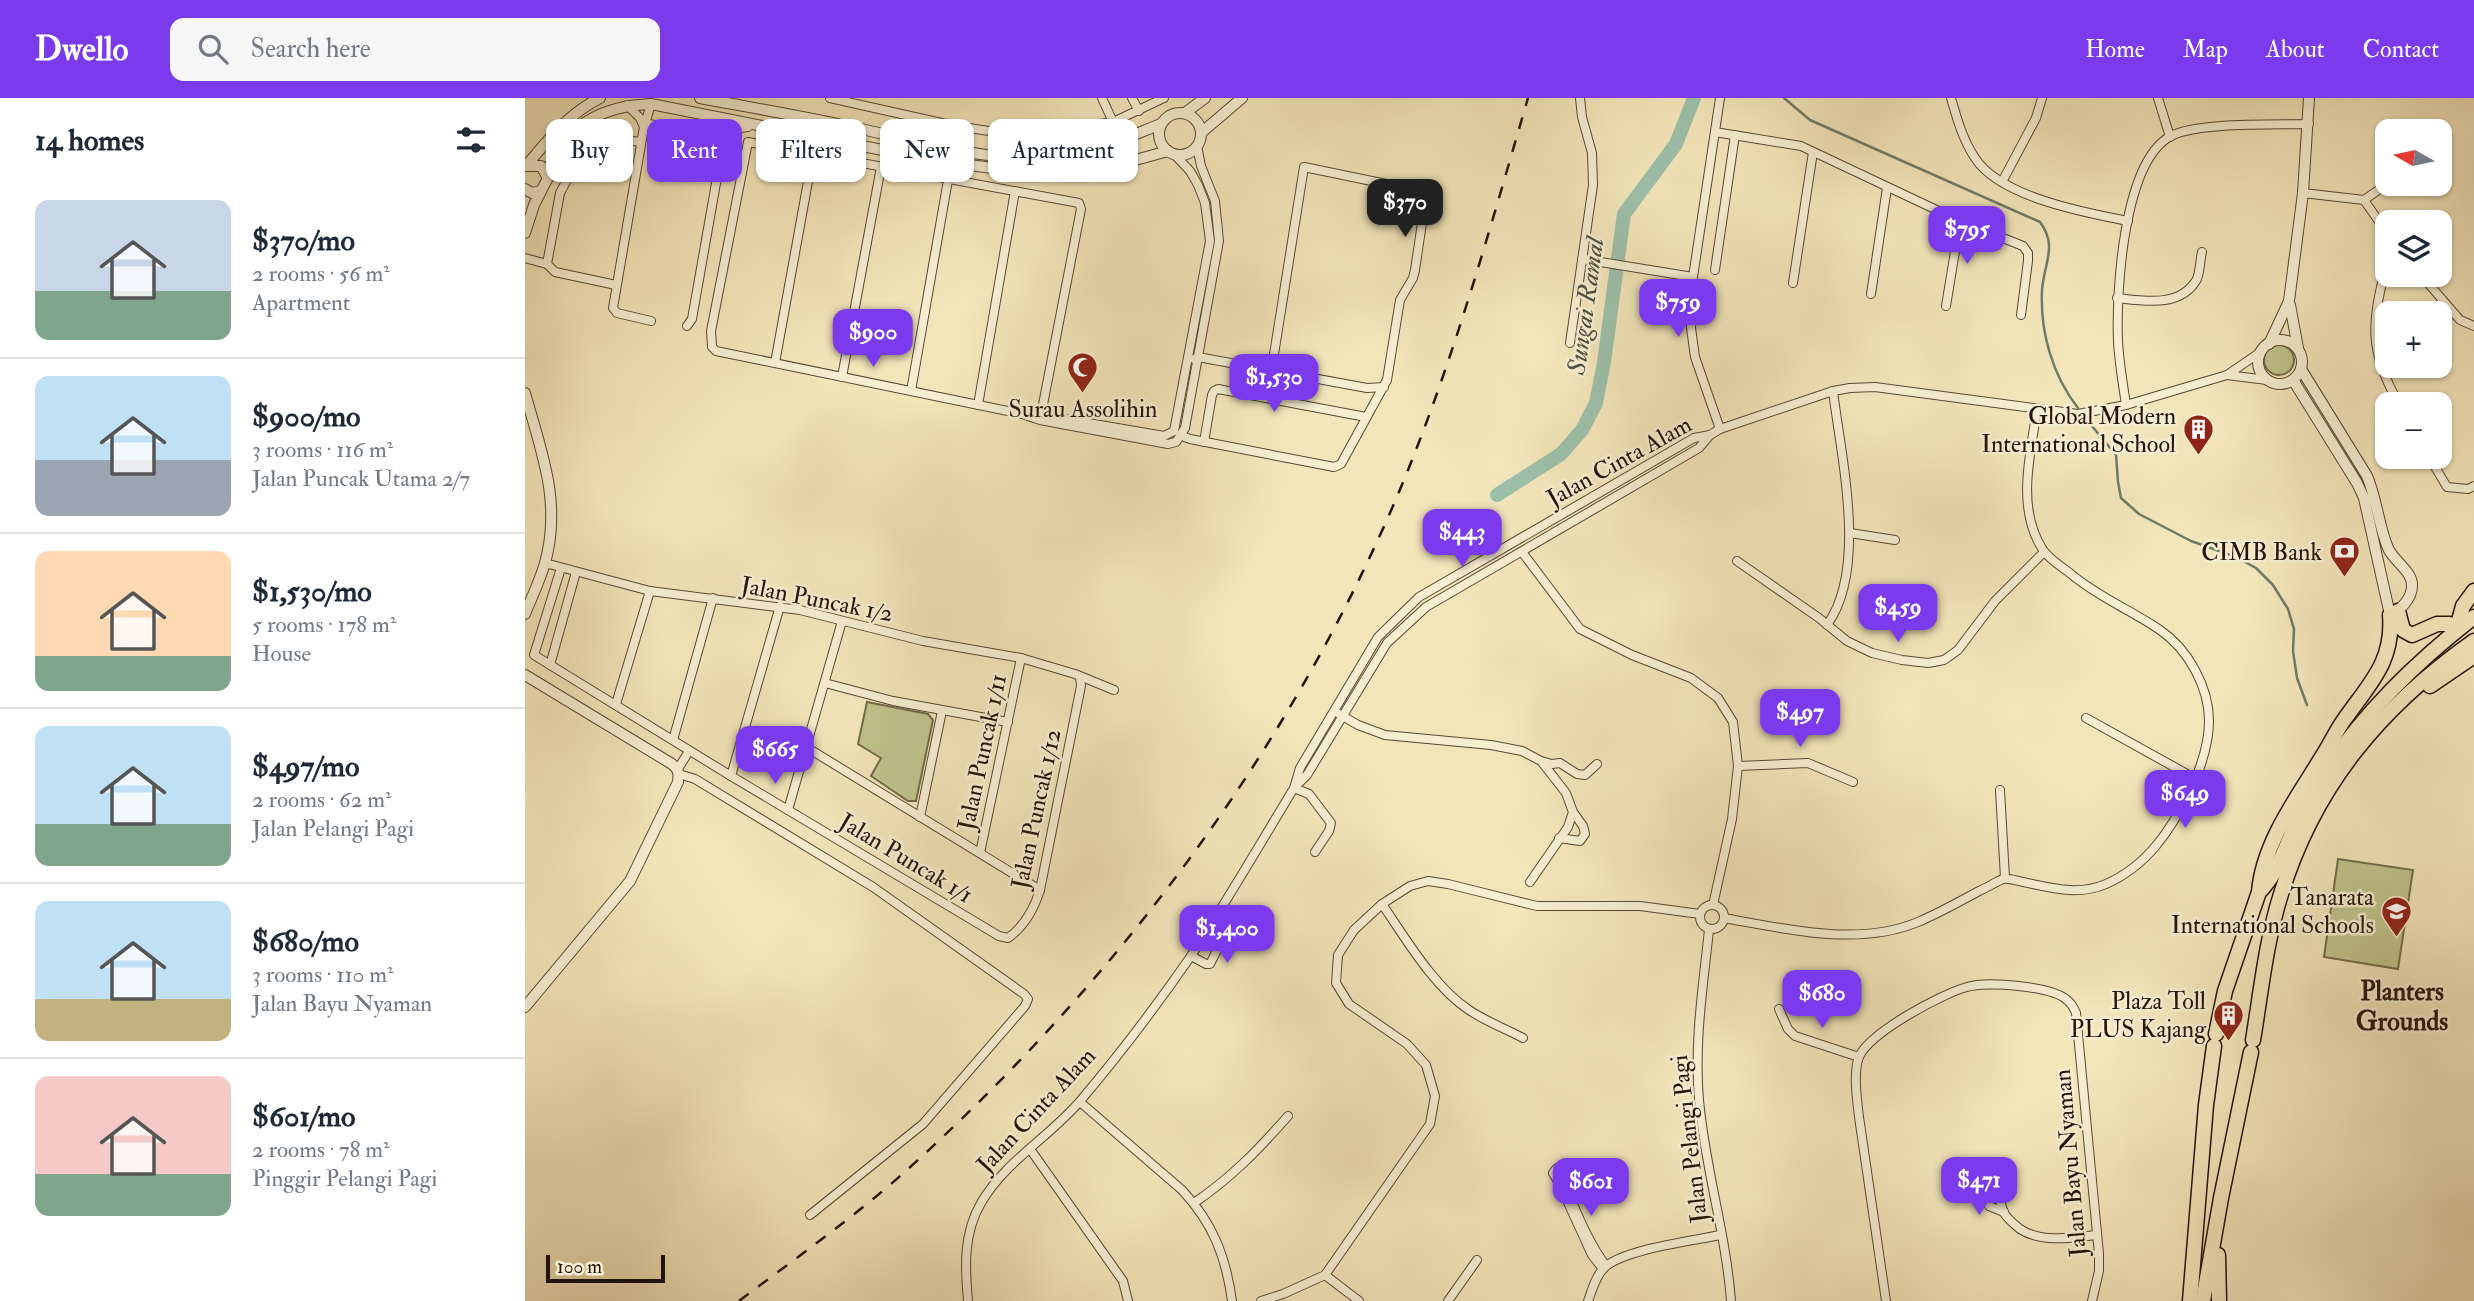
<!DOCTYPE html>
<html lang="en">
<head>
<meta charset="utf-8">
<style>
  :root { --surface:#fff; --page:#f6f6f7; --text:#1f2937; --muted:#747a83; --line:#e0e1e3; --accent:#7c3aed }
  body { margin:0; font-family:"IM FELL Double Pica",serif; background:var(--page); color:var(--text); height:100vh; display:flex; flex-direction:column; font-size:26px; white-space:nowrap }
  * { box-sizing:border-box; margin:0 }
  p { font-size:23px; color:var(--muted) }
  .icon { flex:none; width:38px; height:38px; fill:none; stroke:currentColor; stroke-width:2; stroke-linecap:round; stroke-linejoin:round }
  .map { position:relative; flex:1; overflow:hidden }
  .side { display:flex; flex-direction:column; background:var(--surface); width:525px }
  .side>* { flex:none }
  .top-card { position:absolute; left:21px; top:21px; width:665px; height:63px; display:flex; gap:14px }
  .needle { width:46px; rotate:279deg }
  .fabs { position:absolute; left:1850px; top:21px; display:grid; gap:14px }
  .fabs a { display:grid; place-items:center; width:77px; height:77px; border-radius:14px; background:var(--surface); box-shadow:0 2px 5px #0004; font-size:35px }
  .scale { position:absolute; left:21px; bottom:18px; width:119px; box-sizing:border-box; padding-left:7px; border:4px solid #241308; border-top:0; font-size:19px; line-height:24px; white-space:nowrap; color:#241308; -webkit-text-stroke:5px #f7eed2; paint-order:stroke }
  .price { position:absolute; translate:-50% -60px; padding:0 16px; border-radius:14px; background:var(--accent); color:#fff; font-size:23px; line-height:46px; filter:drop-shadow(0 2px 4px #0008) }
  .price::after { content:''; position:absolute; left:50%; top:42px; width:21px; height:16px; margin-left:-10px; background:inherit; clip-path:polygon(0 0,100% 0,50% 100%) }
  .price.on { background:#222; color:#fff }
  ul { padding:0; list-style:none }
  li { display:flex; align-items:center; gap:21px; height:175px; padding:0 35px }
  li+li { border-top:2px solid var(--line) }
  li span { display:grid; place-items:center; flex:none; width:196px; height:140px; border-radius:14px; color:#555 }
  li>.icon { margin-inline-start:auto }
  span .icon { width:84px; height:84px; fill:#fffc; stroke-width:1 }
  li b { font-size:30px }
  h2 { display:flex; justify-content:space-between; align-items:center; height:84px; padding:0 35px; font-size:30px }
  .tag { padding:0 24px; border-radius:14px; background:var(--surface); box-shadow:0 2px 5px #0004; font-size:24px; line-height:63px }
  .tag.on { background:var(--accent); color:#fff }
  header { display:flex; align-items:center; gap:42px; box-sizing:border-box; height:98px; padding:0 35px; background:var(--accent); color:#fff }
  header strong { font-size:33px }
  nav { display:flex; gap:38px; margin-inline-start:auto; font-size:24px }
  .search { width:490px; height:63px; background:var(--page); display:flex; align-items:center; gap:18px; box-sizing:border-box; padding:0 24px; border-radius:14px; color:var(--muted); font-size:26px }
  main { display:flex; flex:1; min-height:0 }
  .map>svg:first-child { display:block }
  .green { fill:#c0c38c; stroke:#726b4a; stroke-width:2 }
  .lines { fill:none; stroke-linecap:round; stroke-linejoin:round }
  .stream { stroke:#6d7b69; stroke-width:2.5 }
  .river { stroke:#9dc0aa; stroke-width:14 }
  .minor-casing { stroke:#584834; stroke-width:10 }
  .tertiary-casing { stroke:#584834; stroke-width:12 }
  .motorway-casing { stroke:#241308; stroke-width:17 }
  .minor { stroke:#f7eed2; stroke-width:8 }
  .tertiary { stroke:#f7eed2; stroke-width:10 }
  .motorway { stroke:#f3e5ba; stroke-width:14 }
  .rail { stroke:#241308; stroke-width:2.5; stroke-dasharray:12 12; stroke-linecap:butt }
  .labels { text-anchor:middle; stroke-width:5; stroke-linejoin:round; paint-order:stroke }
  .poi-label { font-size:24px; fill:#241308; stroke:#f7eed2; text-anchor:end }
  .street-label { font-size:24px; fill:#241308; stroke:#f7eed2 }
  .water-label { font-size:26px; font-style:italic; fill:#4e5041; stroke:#f7eed2 }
  .neighbourhood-label { font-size:26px; font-weight:bold; fill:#241308; stroke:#f7eed2 }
</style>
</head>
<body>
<header>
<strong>Dwello</strong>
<div class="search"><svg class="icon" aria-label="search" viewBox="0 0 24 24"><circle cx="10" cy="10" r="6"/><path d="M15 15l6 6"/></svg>Search here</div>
<nav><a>Home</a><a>Map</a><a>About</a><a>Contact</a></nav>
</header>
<main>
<section class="side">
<h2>14 homes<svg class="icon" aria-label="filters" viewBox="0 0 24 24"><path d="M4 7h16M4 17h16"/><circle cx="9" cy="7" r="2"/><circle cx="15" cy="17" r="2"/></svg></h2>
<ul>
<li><span style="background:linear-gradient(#c9d6e8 65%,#7fa58c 0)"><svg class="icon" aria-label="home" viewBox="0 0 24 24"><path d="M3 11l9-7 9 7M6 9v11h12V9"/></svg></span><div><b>$370/mo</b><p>2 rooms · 56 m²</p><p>Apartment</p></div></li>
<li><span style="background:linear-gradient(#bfe0f5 60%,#9aa5b1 0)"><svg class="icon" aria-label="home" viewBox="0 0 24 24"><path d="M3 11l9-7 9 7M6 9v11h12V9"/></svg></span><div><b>$900/mo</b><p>3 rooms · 116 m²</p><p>Jalan Puncak Utama 2/7</p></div></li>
<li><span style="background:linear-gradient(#ffd9b3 75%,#7fa58c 0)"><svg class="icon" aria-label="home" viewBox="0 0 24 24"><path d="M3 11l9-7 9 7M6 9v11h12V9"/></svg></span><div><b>$1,530/mo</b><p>5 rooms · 178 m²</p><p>House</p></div></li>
<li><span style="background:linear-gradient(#bfe0f5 70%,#7fa58c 0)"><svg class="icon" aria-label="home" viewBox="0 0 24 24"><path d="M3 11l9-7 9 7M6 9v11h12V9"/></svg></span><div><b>$497/mo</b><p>2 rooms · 62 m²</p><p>Jalan Pelangi Pagi</p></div></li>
<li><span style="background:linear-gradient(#bfe0f5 70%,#c2b280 0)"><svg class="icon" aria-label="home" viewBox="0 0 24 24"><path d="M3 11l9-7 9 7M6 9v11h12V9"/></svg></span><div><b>$680/mo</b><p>3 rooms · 110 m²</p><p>Jalan Bayu Nyaman</p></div></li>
<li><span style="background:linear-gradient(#f6c9c9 70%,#7fa58c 0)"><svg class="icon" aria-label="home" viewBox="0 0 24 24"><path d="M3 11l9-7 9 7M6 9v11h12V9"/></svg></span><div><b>$601/mo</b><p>2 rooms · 78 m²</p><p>Pinggir Pelangi Pagi</p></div></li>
</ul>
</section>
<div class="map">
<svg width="1949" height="1203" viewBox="0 0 1949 1203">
  <rect width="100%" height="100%" fill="#f3e5ba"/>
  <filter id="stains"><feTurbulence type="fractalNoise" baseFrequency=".00286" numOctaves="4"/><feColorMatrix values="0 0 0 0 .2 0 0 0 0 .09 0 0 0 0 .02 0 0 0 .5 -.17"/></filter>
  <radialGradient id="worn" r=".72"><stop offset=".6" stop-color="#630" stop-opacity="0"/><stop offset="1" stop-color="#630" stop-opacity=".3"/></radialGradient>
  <g class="green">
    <circle cx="1754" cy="262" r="15"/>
    <path d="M342,604L403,616L408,622L391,703H383L346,678L356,660L333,646Z"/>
    <path d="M1813,761L1888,772L1873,871L1799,859Z"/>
  </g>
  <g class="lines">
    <g class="stream">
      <path d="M1259,0L1285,22L1515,124C1533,148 1519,165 1517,192C1515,233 1527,277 1553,310"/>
      <path d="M1561,321L1591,357L1593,384L1596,400L1614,416L1666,443L1711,459L1731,470L1748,487L1763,511L1769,531L1768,553L1772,580L1782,607"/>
    </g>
    <path class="river" d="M972,397L1036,356L1057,332L1071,305L1079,264L1099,116L1151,46L1169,0"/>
    <defs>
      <g id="minor">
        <path d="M305,0L430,28L478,35L525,34L588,24L639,0"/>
        <path d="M577,0L588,24"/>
        <path d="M607,0L614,13"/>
        <path d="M1426,0C1432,21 1438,42 1450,60C1475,99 1561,115 1603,123"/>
        <path d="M1633,0L1645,39"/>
        <path d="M102,7L115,20L119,29"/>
        <path d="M180,20L188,23L199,40"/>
        <path d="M119,29L124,26L199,40"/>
        <path d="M1190,34L1276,48L1435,123L1498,148L1503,155V163L1496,217"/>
        <path d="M199,40L207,31L223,29"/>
        <path d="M1477,84L1511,20L1517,0"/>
        <path d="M1778,95L1839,102L1862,135"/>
        <path d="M1839,102L1862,86"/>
        <path d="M0,160L22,166"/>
        <path d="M1057,161L1168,179L1166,230L1170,259L1195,331"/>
        <path d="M1862,164C1847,224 1842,250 1874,306"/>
        <path d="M1190,172L1210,37"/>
        <path d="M1896,177L1935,222L1949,228"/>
        <path d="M1168,179L1195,0"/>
        <path d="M1268,185L1288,54"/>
        <path d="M91,187L30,174L22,166L35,95L52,63L60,55L83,40L116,44"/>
        <path d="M1346,196L1362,90"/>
        <path d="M1592,200C1619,203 1656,210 1672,181C1675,174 1675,162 1677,154"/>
        <path d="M1421,208L1435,123"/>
        <path d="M126,223L92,215L88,210L119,29L126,6"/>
        <path d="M162,228L167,221L199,40"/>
        <path d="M1045,245L1068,87L1067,55L1057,19L1055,0"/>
        <path d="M669,261L673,259L842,290L859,289"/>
        <path d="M250,265L288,56"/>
        <path d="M1702,277L1742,282"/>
        <path d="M317,279L356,69"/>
        <path d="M386,293L423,82"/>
        <path d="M453,307L490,93"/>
        <path d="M1601,307C1598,286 1594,264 1593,243C1591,195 1598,63 1646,38C1672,24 1751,27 1784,26"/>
        <path d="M511,316L639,338L649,333L685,143L680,105L673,87L665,73L649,56"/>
        <path d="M515,322L556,111L554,105L223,44L186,233L187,249L191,253L497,316L515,322L643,346L651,344L660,330L694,143L690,103L676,68L672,48"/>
        <path d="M657,338L665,341L809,369L816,366L862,282L875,202L888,180L890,172L901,98L900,94L779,69L742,300"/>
        <path d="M679,344L687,297L689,293L693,291L841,319"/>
        <path d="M1904,359L1922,389L1943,391L1949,388"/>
        <path d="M1325,435L1370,442"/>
        <path d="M997,454L1055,531L1107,557L1166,580L1193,600L1208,624L1213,668L1207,721L1188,807"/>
        <path d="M1212,463L1294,520L1322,543L1347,555L1377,562L1403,565L1419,562L1433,552L1470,503L1519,454"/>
        <path d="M20,465L125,493L275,512L398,543L496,560L550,576L589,592"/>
        <path d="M36,470L9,557L206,678L474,838L483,840C500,828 509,811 515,792L556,588L555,580"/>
        <path d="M1302,527C1343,471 1316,359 1308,293"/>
        <path d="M25,567L51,474"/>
        <path d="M300,585L368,603L483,624"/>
        <path d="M91,606L125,493"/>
        <path d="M814,616L833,627L860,637L966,647L997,653L1016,663L1041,695L1048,714L1043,729L1005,784"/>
        <path d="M1561,620L1671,681"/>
        <path d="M148,642L188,500"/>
        <path d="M281,649L515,792"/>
        <path d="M1016,663L1027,666L1035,665L1052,676L1060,677L1072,666"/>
        <path d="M1213,668L1283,665L1328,684"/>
        <path d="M153,671L164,653"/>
        <path d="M154,676L170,681L348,789L499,896L503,901L500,908L398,1026L285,1117"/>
        <path d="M206,678L255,508"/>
        <path d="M770,687L775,670L853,539L894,499L1169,340L1185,337"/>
        <path d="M769,690L784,696L806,725L804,733L790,754"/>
        <path d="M1475,692L1480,780"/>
        <path d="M263,712L317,523"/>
        <path d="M395,719L417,613"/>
        <path d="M1034,740L1055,743L1060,736L1058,728L1048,714"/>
        <path d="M455,755L496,560"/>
        <path d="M857,806C881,841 909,889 944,912C960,923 981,931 998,940"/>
        <circle cx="1187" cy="819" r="12"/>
        <path d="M1199,820C1261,831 1333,849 1393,824C1414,815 1434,804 1454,793C1462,790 1470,784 1478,781C1484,780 1492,783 1498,784C1527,790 1553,798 1581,786C1622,768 1645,733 1665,694C1675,672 1684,647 1684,623C1684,589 1663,551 1635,532C1606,512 1573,499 1546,476C1537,469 1524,461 1518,452C1491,411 1505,357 1512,312"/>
        <path d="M1184,832C1178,889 1169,945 1174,1002C1180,1070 1201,1136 1206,1203"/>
        <path d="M666,858L681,866H685L712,813"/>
        <path d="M1254,911L1263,931L1270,938L1334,959"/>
        <path d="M555,1004L657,1092C688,1125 701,1159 707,1203"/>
        <path d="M505,1051L598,1183L603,1203"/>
        <path d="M1451,1086L1459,1095L1464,1108L1479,1114"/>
        <path d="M1459,1095C1479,1097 1473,1101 1479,1115C1482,1120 1490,1127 1495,1131C1516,1145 1547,1140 1571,1137"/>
        <path d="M669,1105C706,1080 734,1051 763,1018"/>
        <path d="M1078,1171L1067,1157L1035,1087L1028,1075L1032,1070L1037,1071C1039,1077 1039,1082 1041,1088C1051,1115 1063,1144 1081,1168"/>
        <path d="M800,1177L834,1203"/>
        <path d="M443,1203C440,1169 438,1136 456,1105C480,1063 526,1038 556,1002C595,956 632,907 666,858C702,803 735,746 769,690L782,677L862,545L901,509L1174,350L1185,337L1195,331L1308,293L1325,290L1350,289L1553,316L1601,307L1702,277L1737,253"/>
        <path d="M736,1203L758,1196L800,1177L905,1026L910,998L901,967L882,946L824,906L811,885L813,857L829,832L857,806L885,788L903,783L923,786L1012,808H1115L1175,816"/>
        <path d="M923,1203L952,1162"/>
        <path d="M1063,1203C1067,1192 1071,1177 1080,1169C1100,1151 1168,1143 1195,1137"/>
        <path d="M1361,1203L1334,1019C1332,1002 1328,974 1334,959C1344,935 1416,896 1442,889C1461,883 1527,888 1542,902C1546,905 1549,910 1551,915L1574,1156V1173L1567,1203"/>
      </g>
      <g id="tertiary">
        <path d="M175,0C223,9 270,17 317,27C393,42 472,70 550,56C580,50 608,37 636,26"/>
        <path d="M660,15L680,0"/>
        <circle cx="655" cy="36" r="21"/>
        <path d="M676,35L717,0"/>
        <path d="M1,68C24,41 43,16 75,0"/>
        <path d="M22,75C41,27 76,8 126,6L408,62L489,73L528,76L552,75L585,69L643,53"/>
        <path d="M0,91L7,95L16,93L23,80L16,68H2"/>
        <path d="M0,135L9,107L16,93"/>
        <path d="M1765,207L1773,250"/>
        <circle cx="1755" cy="264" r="22"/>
        <path d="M1744,246L1764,203L1778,95L1784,0"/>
        <path d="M1768,282L1832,385L1839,400L1865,517C1875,513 1887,500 1887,488C1888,474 1870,464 1864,452C1854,431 1852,401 1842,378L1776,271"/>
        <path d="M0,295C16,353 37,404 20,465C15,482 7,499 0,516"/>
        <path d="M0,577L147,666C154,672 154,675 153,684L105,783L0,909"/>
      </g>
      <g id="motorway">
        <path d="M1873,513L1878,532L1887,537L1912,526H1925"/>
        <path d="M1935,519L1938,508L1949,493"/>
        <path d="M1905,588L1949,558"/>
        <path d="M1734,794C1757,772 1765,733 1781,705C1822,632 1883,570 1949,519"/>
        <path d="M1691,936L1700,893L1734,794C1738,745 1772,700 1797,659C1805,647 1811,633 1819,622C1844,586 1869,564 1865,517"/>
        <path d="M1728,942C1736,894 1741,843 1756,796C1790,686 1856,609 1949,543"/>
        <path d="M1693,1157L1694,1203"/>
        <path d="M1665,1203L1681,1007L1689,948"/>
        <path d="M1678,1203L1696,1100L1726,954"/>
      </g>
    </defs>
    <use href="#minor" class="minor-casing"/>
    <use href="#tertiary" class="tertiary-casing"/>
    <use href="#motorway" class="motorway-casing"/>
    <use href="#minor" class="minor"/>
    <use href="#tertiary" class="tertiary"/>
    <use href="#motorway" class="motorway"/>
    <path class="rail" d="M214,1203C275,1157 338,1113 394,1061C583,888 742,681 850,448C917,305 959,151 1003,0"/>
  </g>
  <defs>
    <symbol id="mosque-pin" viewBox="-11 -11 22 30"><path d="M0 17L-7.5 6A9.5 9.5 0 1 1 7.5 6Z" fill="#8f2418" stroke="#f7eed2"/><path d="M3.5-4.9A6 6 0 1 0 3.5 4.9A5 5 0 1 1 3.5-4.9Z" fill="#fff"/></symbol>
    <symbol id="building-pin" viewBox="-11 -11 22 30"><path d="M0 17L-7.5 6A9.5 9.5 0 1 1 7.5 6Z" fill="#8f2418" stroke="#f7eed2"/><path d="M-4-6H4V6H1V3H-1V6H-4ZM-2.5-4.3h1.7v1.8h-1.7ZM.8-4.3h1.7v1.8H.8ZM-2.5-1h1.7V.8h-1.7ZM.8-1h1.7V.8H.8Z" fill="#fff"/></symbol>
    <symbol id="bank-pin" viewBox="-11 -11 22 30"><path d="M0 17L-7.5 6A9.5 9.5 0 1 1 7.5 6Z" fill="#8f2418" stroke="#f7eed2"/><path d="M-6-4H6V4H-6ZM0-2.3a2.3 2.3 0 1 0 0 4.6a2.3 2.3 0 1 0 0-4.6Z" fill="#fff"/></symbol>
    <symbol id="school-pin" viewBox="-11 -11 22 30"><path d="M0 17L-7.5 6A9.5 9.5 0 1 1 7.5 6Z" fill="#8f2418" stroke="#f7eed2"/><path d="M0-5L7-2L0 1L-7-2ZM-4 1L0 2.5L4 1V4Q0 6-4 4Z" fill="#fff"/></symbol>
  </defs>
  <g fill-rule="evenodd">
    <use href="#mosque-pin" x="540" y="252" width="35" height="47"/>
    <use href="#building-pin" x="1656" y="314" width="35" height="47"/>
    <use href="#bank-pin" x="1802" y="436" width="35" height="47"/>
    <use href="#school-pin" x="1854" y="796" width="35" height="47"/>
    <use href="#building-pin" x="1686" y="900" width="35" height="47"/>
  </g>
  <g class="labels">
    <g class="poi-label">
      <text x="558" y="319" text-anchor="middle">Surau Assolihin</text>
      <text x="1651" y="326">Global Modern<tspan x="1651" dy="28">International School</tspan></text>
      <text x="1797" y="462">CIMB Bank</text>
      <text x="1849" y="807">Tanarata<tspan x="1849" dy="28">International Schools</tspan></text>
      <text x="1681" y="911">Plaza Toll<tspan x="1681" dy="28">PLUS Kajang</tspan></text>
    </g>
    <g class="street-label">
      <text transform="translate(1094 363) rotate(-29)" y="8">Jalan Cinta Alam</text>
      <text transform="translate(292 501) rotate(11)" y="8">Jalan Puncak 1/2</text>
      <text transform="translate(457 654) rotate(-78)" y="8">Jalan Puncak 1/11</text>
      <text transform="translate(511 711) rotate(-78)" y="8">Jalan Puncak 1/12</text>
      <text transform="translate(381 760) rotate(31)" y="8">Jalan Puncak 1/1</text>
      <text transform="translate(511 1012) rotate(-47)" y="8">Jalan Cinta Alam</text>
      <text transform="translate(1164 1041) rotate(-97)" y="8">Jalan Pelangi Pagi</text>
      <text transform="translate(1545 1065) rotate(-95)" y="8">Jalan Bayu Nyaman</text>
    </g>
    <g class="water-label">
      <text transform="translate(1060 208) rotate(-82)" y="9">Sungai Ramal</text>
    </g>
    <g class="neighbourhood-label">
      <text x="1877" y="902">Planters<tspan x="1877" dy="30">Grounds</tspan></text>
    </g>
  </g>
  <rect width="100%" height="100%" filter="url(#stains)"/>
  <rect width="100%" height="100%" fill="url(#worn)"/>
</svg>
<div class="fabs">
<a><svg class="needle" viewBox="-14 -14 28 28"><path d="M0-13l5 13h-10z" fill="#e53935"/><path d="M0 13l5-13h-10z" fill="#747a83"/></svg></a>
<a><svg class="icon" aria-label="layers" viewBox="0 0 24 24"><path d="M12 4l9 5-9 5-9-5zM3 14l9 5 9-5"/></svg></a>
<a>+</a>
<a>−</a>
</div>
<div class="scale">100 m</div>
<b class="price on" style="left:880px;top:141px">$370</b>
<b class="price" style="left:1442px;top:168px">$795</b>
<b class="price" style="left:1153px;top:241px">$759</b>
<b class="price" style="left:348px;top:271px">$900</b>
<b class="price" style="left:749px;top:316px">$1,530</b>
<b class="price" style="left:937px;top:471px">$443</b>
<b class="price" style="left:1373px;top:546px">$459</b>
<b class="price" style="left:1275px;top:651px">$497</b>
<b class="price" style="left:250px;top:688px">$665</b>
<b class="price" style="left:1660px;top:732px">$649</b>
<b class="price" style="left:702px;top:867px">$1,400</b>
<b class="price" style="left:1297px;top:932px">$680</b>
<b class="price" style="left:1454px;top:1119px">$471</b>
<b class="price" style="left:1066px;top:1120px">$601</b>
<div class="top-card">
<a class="tag">Buy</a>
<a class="tag on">Rent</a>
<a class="tag">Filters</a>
<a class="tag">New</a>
<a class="tag">Apartment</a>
</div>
</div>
</main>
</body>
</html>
